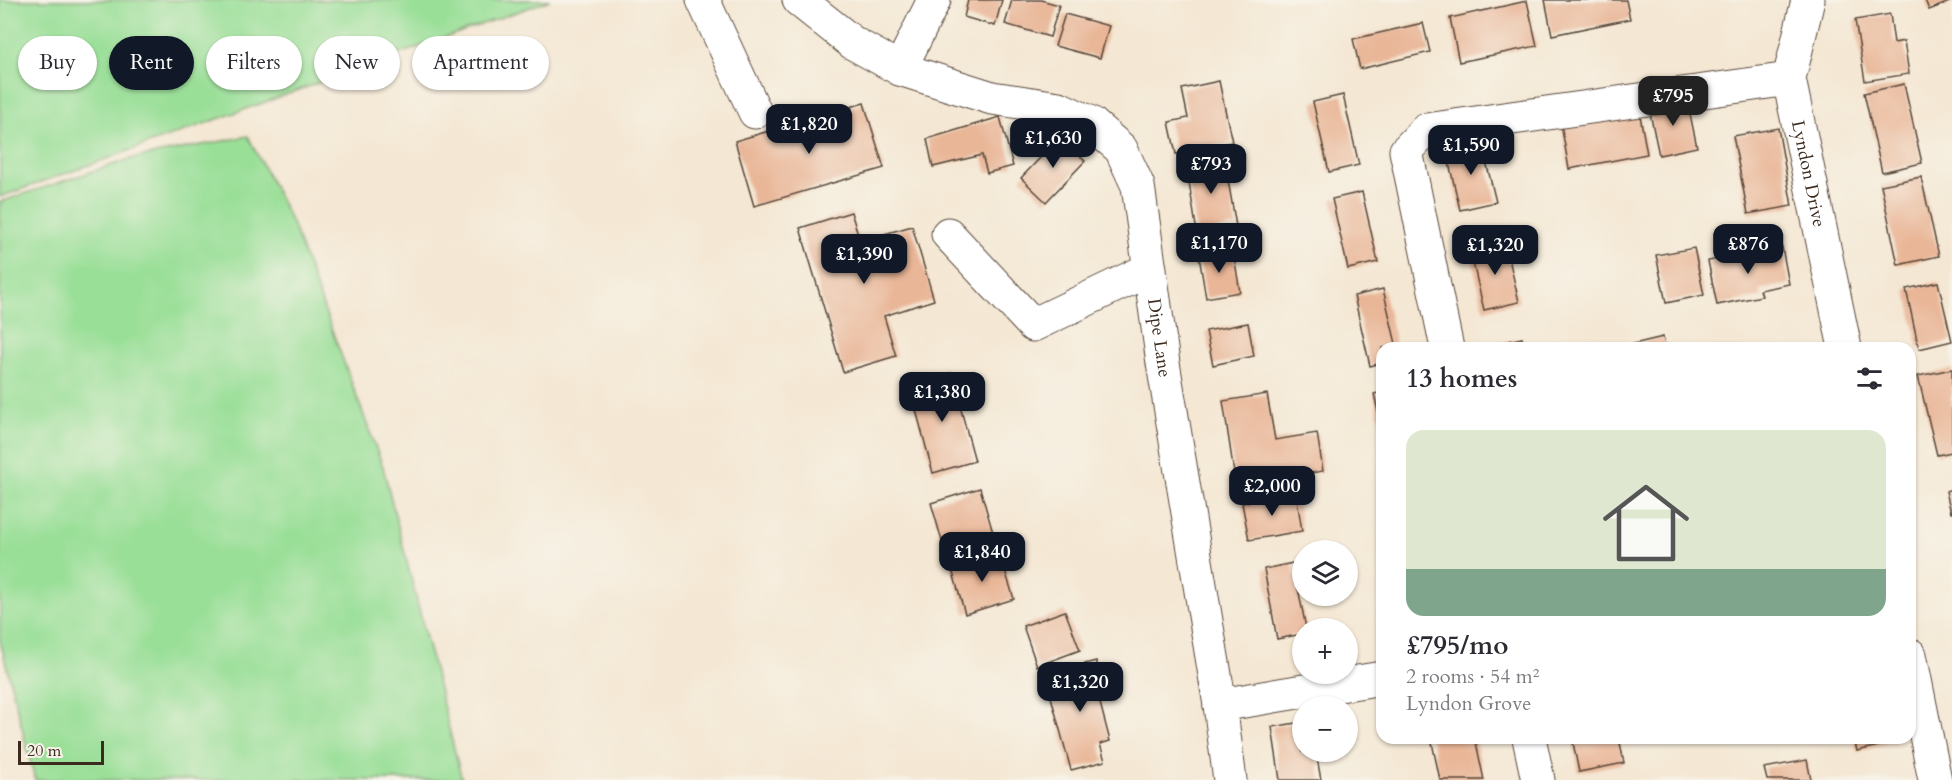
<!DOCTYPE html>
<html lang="en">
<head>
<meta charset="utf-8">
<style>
  :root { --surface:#fff; --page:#f7f7f7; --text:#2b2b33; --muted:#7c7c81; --line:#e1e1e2; --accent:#111827 }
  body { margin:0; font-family:Cardo,serif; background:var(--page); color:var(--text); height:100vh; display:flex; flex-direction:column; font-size:22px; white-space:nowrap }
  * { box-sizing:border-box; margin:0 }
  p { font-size:20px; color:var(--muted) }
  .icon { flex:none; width:33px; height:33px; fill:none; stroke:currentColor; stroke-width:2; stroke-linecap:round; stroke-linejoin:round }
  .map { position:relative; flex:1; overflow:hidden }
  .panel { position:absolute; left:1376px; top:342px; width:540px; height:402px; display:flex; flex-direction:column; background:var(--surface); border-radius:18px; box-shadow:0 2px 4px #0004 }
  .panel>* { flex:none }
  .guide { position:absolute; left:18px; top:36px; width:570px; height:54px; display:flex; gap:12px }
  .buttons { position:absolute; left:1292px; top:540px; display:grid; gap:12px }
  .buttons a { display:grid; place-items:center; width:66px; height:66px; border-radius:50%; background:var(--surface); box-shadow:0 2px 4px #0004; font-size:30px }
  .scale { position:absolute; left:18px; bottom:15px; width:86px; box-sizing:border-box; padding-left:6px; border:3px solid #3b2a1e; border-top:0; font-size:16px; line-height:21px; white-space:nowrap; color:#3b2a1e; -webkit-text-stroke:4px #f7f3e8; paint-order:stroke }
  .price { position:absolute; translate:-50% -51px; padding:0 14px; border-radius:12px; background:var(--accent); color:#fff; font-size:20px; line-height:39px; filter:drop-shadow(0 2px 3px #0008) }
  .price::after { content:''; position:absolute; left:50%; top:36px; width:18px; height:14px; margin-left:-9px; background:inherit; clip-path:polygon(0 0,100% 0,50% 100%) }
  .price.active { background:#222; color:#fff }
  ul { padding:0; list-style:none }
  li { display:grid; align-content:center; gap:12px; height:318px; padding:0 30px }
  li+li { border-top:2px solid var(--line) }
  li span { display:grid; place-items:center; height:186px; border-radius:18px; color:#555 }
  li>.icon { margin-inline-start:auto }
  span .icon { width:108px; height:108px; fill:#fffc; stroke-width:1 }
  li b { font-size:26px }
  h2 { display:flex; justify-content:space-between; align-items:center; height:72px; padding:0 30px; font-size:26px }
  .tag { padding:0 21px; border-radius:27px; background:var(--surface); box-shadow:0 2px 4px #0004; font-size:21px; line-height:54px }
  .tag.active { background:var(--accent); color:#fff }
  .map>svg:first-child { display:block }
  .green { fill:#9adf98; stroke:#6a845b; stroke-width:1.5 }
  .building { fill:#e9b697 }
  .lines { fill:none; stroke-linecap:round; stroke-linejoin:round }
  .minor-casing { stroke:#574639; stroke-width:35 }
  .minor { stroke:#fff; stroke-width:33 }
  .labels { text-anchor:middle; stroke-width:6; stroke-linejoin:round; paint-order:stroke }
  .street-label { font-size:18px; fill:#3b2a1e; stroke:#f7f3e8 }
</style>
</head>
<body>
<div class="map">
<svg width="1952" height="780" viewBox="0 0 1952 780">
  <rect width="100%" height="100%" fill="#f7f3e8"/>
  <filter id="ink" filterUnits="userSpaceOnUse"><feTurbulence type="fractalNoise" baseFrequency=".0167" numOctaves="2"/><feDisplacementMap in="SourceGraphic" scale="12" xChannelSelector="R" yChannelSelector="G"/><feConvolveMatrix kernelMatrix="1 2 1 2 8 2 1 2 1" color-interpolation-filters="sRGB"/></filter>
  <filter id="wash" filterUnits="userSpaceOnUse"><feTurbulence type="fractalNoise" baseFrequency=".008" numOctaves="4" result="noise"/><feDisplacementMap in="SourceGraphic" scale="24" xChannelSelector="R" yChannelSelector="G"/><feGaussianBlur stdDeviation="1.35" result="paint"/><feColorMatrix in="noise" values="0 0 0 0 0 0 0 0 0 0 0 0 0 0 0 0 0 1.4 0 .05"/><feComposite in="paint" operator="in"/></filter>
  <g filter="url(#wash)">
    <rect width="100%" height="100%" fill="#f4e7d3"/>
    <g class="green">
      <path d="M0,0H550L0,197Z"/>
      <path d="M248,136L292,223L383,467L462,780H35L0,641V202L130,159Z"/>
    </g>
    <g id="blocks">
      <g class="building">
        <path d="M968,0H1002L995,26L964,17Z"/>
        <path d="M1012,0H1041L1059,5L1050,37L1005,24Z"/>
        <path d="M1545,0H1626L1630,19L1552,35Z"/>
        <path d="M1925,0H1952V1L1929,10Z"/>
        <path d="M1527,1L1537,46L1459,62L1450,18Z"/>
        <path d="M1065,14L1109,26L1100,58L1055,46Z"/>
        <path d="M1890,14L1894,43L1904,41L1909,74L1865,81L1855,20Z"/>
        <path d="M1423,23L1430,52L1360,69L1353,39Z"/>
        <path d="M1219,81L1232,142L1176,154L1169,122L1188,118L1182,89Z"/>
        <path d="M1904,84L1922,163L1882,172L1864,93Z"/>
        <path d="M1343,95L1359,165L1329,172L1313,102Z"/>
        <path d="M1687,100L1697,147L1659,155L1649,108Z"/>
        <path d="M864,103L884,168L754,206L735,141Z"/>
        <path d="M1639,110L1647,154L1569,169L1561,124Z"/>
        <path d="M1000,117L1013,166L987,173L982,155L933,167L927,139Z"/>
        <path d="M1778,128L1792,206L1748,214L1733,136Z"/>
        <path d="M1060,137L1085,161L1046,202L1021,178Z"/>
        <path d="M1481,141L1496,202L1460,210L1446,150Z"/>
        <path d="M1224,157L1236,226L1197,233L1186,163Z"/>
        <path d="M1921,177L1939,256L1898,265L1881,185Z"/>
        <path d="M1362,192L1378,262L1348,269L1332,199Z"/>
        <path d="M851,212L860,241L912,226L934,300L884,316L896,356L843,372L800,228Z"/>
        <path d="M1505,241L1519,302L1484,310L1470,250Z"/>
        <path d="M1782,247L1789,284L1760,290L1762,296L1717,305L1708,261Z"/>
        <path d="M1694,248L1704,295L1666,303L1656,255Z"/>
        <path d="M1233,250L1240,292L1206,298L1199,256Z"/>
        <path d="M1938,282L1952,341L1919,349L1906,289Z"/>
        <path d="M1383,289L1397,348H1382V363L1370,366L1354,296Z"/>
        <path d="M1248,323L1254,356L1213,365L1206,331Z"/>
        <path d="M1663,337L1666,348H1629V345Z"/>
        <path d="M1522,338L1524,348H1482V347Z"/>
        <path d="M1952,369V452L1937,455L1918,376Z"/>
        <path d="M951,373L975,461L933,473L909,384Z"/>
        <path d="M1382,392V425H1381L1374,394Z"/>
        <path d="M1267,394L1275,440L1317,433L1323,471L1236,486L1223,401Z"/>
        <path d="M980,488L994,536L945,551L931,503Z"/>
        <path d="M1952,489V513H1951L1946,491Z"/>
        <path d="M1296,493L1302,531L1249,540L1242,503Z"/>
        <path d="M999,551L1014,599L965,614L951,566Z"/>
        <path d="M1293,563L1306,628H1302V634L1277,639L1264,569Z"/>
        <path d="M1065,611L1080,650L1037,666L1023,626Z"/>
        <path d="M1096,661L1107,701L1100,703L1110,741L1100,744L1105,761L1071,770L1045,675Z"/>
        <path d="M1302,722V752H1316L1321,780H1280L1272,727Z"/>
        <path d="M1431,738H1475L1484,780H1440Z"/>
        <path d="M1572,738H1619L1624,763L1579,772Z"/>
        <path d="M1854,738H1895L1896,742L1857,751Z"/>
        <path d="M1807,760L1811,780H1767L1764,768Z"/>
      </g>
    </g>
  </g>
  <g filter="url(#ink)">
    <use href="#blocks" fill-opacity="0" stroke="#574639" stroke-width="1.5"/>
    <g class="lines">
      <defs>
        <g id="minor">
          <path d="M703,0L755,112"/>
          <path id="s1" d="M799,0L853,43L900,69L992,98L1059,108L1091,123L1121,149L1138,186L1163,363L1220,705L1230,780"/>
          <path id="s2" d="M1808,0L1789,79L1845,348"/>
          <path d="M900,69L934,0"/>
          <path d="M948,234L1033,325L1150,269"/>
          <path d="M1447,348L1406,151L1426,130L1789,79"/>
          <path d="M1910,655L1935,780"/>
          <path d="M1220,705L1382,678"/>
          <path d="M1529,738L1538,780"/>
        </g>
      </defs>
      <use href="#minor" class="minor-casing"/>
      <use href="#minor" class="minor"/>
    </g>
  </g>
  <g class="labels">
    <g class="street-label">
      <text dy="6" stroke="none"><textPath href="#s2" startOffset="178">Lyndon Drive</textPath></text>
      <text dy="6" stroke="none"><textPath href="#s1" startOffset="556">Dipe Lane</textPath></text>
    </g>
  </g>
</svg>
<div class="buttons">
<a><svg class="icon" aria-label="layers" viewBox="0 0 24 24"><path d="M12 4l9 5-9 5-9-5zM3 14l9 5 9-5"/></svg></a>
<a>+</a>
<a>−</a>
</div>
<div class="scale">20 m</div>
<b class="price active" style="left:1673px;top:127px">£795</b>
<b class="price" style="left:809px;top:155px">£1,820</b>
<b class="price" style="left:1053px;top:169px">£1,630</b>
<b class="price" style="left:1471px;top:176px">£1,590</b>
<b class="price" style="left:1211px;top:195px">£793</b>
<b class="price" style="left:1219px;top:274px">£1,170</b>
<b class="price" style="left:1748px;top:275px">£876</b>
<b class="price" style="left:1495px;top:276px">£1,320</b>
<b class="price" style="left:864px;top:285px">£1,390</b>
<b class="price" style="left:942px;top:423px">£1,380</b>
<b class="price" style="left:1272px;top:517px">£2,000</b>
<b class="price" style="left:982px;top:583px">£1,840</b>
<b class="price" style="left:1080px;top:713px">£1,320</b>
<div class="guide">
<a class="tag">Buy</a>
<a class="tag active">Rent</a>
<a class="tag">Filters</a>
<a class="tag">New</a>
<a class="tag">Apartment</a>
</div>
<section class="panel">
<h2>13 homes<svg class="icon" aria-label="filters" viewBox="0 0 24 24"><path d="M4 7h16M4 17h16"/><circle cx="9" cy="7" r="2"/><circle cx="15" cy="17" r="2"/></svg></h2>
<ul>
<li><span style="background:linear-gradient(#dfe7d0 75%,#7fa58c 0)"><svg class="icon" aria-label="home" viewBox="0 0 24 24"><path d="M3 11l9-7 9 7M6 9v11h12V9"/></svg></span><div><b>£795/mo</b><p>2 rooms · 54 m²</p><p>Lyndon Grove</p></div></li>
</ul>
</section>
</div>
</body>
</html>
